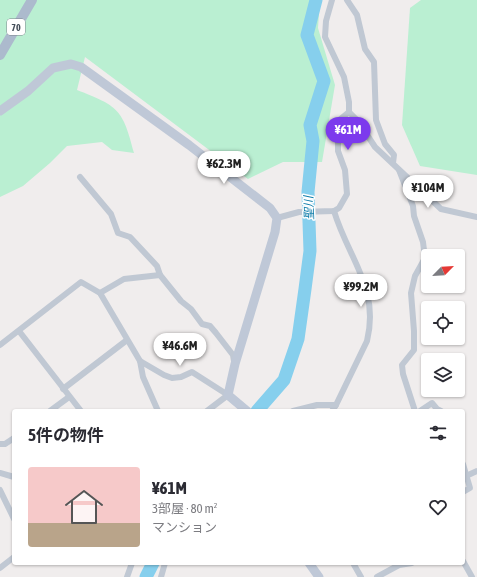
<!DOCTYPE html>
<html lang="ja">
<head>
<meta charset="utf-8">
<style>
  :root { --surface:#fff; --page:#f7f7f7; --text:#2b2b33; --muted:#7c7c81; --line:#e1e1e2; --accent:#7c3aed }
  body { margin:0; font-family:"Asap Condensed","Noto Sans JP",sans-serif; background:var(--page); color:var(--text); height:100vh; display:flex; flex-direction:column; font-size:15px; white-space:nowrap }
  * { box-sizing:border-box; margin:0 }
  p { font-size:13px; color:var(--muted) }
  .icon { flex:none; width:22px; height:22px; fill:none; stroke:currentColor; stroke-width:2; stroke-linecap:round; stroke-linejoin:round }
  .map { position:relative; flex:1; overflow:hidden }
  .side { position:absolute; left:12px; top:409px; width:453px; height:156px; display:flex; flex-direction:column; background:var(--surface); border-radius:4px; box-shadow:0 1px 3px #0004 }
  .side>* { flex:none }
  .needle { width:26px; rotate:66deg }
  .tools { position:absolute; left:421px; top:249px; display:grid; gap:8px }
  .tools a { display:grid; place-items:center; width:44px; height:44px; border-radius:4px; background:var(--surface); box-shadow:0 1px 3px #0004; font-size:20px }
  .price { position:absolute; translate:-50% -34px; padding:0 9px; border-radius:14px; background:#fff; color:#222; font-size:13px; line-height:26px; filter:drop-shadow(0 1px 2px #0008) }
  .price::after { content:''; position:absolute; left:50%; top:24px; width:12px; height:9px; margin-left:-6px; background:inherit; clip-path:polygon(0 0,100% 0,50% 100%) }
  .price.on { background:var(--accent); color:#fff }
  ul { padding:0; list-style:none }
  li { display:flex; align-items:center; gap:12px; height:100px; padding:0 16px }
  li+li { border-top:1px solid var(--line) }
  li span { display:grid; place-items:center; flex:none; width:112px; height:80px; border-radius:4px; color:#555 }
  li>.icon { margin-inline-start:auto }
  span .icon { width:48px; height:48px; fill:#fffc; stroke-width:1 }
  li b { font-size:17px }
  h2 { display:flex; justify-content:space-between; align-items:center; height:48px; padding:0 16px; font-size:17px }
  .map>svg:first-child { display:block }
  .green { fill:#baefd2 }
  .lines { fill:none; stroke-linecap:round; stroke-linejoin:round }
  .river { stroke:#86cfed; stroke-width:13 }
  .street { stroke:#c0c8d3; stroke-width:6 }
  .secondary { stroke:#bfc8d7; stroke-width:9 }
  .primary { stroke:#acbacd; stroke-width:10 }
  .labels { text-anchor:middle; stroke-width:3; stroke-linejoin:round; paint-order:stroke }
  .shield { fill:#fff; stroke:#7d848c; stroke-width:1 }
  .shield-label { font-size:10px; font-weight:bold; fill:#454f5a }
  .water-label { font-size:12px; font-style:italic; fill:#0a7aa8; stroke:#fff }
</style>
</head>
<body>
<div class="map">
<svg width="477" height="577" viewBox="0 0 477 577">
  <rect width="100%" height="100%" fill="#f0eded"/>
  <g class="green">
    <path d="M0,0H320L318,28L335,85L322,162H283L248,179L85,57L77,90C118,106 123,109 134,153L112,150L102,142L67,146L50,163L23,186L0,197Z"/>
    <path d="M421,0H477V175L420,166L402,125L410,8Z"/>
  </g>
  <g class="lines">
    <g class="river">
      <path d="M257,411L284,380L298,339L305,289L310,251L308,192L313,141L310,125L324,81L307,35L316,0"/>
      <path d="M146,577L153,563"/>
    </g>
    <g class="street">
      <path d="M332,0L326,21L325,37L344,77L349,102V112"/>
      <path d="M347,0L357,15L365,49L374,62L376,120L385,144L394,155L393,163"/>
      <path d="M399,170L413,206L414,216L423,242L425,258L415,276L411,293L414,331V350L402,365L403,374L415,411"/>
      <path d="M80,177L111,214L118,233L130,237L157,266L160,275L181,301L191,309L202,324L210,326L216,333L233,355L234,361"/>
      <path d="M334,211C348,258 380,288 367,341L336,405"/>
      <path d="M277,218L299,212L334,211L339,208L347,194L345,170L338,151V121L349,112L358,121L375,147L441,209L477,217"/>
      <path d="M100,293L124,279L160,275"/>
      <path d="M19,331L81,411"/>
      <path d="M0,345L81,282L100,293L140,361L164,375L172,378L181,377L192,372L228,395L207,411"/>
      <path d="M140,361L143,377L158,411"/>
      <path d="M63,389L127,340"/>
      <path d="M50,411L69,397"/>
      <path d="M293,411L317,405H336L332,411"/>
      <path d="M420,411L432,403L437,409L441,411"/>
      <path d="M0,444H5L14,438"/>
      <path d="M463,464L470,488L463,492"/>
      <path d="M0,473L14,477"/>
      <path d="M466,476L477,471"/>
      <path d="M0,490L14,519"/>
      <path d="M463,561L472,577"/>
      <path d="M353,563L361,577"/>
      <path d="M0,568L14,557"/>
      <path d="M127,577L132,563"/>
      <path d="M161,577L165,563"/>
      <path d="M377,577L399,565L412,563"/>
    </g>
    <g class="secondary">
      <path d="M0,111L28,91L53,68L71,64L81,67L189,145L270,208L277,218L275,232L235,364L228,395L247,411"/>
      <path d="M309,563L319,577"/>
    </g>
    <path class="primary" d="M0,55L32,0"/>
  </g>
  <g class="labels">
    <rect class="shield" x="7" y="19" width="18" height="16" rx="3"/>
    <g class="shield-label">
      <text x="16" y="31">70</text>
    </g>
    <g class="water-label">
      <text transform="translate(309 208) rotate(-92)" y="4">聖川</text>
    </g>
  </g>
</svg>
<div class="tools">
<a><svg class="needle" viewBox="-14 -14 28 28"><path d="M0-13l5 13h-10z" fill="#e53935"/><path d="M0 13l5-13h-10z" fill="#7c7c81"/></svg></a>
<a><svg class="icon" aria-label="locate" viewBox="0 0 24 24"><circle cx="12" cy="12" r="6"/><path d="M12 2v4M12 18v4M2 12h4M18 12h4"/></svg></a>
<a><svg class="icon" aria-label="layers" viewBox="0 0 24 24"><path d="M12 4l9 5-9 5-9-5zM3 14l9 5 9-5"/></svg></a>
</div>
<b class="price on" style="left:348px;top:151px">¥61M</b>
<b class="price" style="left:224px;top:185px">¥62.3M</b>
<b class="price" style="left:428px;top:209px">¥104M</b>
<b class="price" style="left:361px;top:308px">¥99.2M</b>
<b class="price" style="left:180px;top:367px">¥46.6M</b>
<section class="side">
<h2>5件の物件<svg class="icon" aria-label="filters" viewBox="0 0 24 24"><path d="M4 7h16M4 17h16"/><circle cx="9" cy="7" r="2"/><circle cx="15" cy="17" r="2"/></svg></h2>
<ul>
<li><span style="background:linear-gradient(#f6c9c9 70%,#b9a48a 0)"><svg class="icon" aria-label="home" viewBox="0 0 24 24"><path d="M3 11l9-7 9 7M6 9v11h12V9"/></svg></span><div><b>¥61M</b><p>3部屋 · 80 m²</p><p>マンション</p></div><svg class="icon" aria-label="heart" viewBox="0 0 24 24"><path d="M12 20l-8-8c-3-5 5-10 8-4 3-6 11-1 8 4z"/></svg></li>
</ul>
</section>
</div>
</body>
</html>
